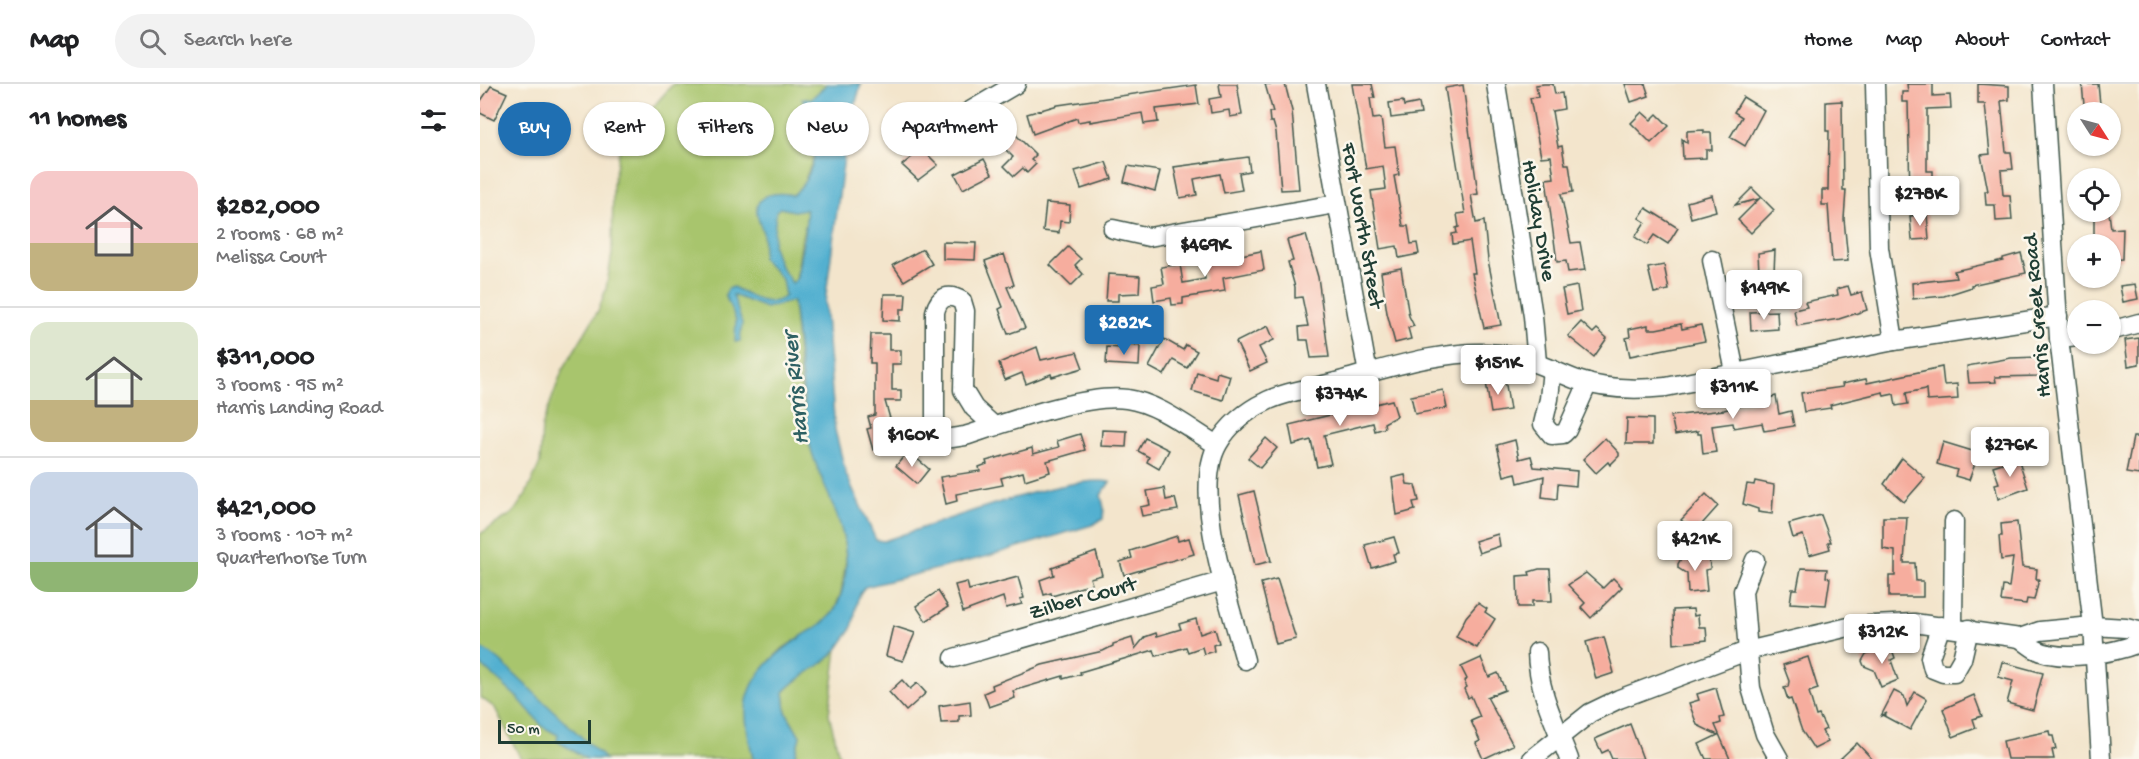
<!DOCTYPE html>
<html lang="en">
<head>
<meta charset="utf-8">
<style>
  :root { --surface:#fff; --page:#f2f2f2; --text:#202124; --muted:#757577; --line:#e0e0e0; --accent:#1f6fb2 }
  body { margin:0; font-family:"Gochi Hand",sans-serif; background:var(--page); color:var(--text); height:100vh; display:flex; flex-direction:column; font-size:22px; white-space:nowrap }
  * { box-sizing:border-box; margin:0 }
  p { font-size:20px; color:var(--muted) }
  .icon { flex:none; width:33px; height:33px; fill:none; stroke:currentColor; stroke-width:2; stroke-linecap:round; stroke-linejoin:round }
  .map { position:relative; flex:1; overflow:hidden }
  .side { display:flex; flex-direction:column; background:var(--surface); width:480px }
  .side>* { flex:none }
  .banner { position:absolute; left:18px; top:18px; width:570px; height:54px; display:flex; gap:12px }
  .needle { width:39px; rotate:126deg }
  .tools { position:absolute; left:1587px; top:18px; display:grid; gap:12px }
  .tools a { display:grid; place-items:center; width:54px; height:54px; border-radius:50%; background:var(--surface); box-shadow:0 2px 4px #0004; font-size:30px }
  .scale { position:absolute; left:18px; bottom:15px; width:93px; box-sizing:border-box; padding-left:6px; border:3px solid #1f3d34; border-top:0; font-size:16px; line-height:21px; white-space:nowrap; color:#1f3d34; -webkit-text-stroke:4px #fbf7ec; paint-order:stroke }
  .price { position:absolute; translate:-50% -51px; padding:0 14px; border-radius:6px; background:#fff; color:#222; font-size:20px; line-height:39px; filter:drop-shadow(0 2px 3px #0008) }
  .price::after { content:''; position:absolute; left:50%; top:36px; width:18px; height:14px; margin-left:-9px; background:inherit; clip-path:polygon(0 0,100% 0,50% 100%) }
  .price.current { background:var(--accent); color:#fff }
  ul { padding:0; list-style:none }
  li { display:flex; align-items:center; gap:18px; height:150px; padding:0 30px }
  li+li { border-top:2px solid var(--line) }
  li span { display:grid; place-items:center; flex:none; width:168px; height:120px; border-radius:18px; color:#555 }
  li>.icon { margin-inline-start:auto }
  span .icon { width:72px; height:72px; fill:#fffc; stroke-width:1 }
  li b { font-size:26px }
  h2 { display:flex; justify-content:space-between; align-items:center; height:72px; padding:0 30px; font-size:26px }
  .tag { padding:0 21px; border-radius:27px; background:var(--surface); box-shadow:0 2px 4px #0004; font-size:21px; line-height:54px }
  .tag.current { background:var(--accent); color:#fff }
  header { display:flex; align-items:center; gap:36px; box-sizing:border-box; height:84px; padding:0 30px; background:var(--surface); border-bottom:2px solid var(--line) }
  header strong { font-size:28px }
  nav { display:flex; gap:33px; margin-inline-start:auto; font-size:21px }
  .search { width:420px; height:54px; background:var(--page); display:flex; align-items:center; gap:15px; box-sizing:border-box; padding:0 21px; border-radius:33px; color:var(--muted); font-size:22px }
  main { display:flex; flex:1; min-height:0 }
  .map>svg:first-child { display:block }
  .green { fill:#a8c56d; stroke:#648150; stroke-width:1.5 }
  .water { fill:#52b0d0; stroke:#387682; stroke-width:1.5; fill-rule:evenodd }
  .building { fill:#f6ad9e }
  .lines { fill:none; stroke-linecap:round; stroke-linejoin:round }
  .minor-casing { stroke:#3f564b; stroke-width:21 }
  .minor { stroke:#fff; stroke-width:18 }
  .labels { text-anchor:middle; stroke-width:5; stroke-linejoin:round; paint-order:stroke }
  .street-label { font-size:22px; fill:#1f3d34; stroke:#fbf7ec }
  .water-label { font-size:24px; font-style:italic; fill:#2e6063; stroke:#fbf7ec }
</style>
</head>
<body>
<header>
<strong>Map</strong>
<div class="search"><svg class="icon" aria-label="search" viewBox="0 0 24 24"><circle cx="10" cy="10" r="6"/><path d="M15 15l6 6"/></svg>Search here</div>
<nav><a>Home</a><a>Map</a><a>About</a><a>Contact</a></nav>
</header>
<main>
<section class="side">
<h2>11 homes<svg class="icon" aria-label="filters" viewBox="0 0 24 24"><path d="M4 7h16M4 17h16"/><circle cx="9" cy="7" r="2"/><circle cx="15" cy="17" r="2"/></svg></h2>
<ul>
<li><span style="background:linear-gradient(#f6c9c9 60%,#c2b280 0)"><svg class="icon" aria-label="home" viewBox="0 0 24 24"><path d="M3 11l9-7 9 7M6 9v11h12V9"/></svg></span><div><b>$282,000</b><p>2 rooms · 68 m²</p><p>Melissa Court</p></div></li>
<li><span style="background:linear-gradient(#dfe7d0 65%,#c2b280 0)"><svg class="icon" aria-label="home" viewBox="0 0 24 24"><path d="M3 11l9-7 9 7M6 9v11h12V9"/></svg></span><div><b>$311,000</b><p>3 rooms · 95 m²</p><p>Harris Landing Road</p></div></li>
<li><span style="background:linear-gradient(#c9d6e8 75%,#8fb573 0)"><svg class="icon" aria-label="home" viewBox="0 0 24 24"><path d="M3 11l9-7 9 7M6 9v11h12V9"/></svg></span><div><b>$421,000</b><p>3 rooms · 107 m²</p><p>Quarterhorse Turn</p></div></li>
</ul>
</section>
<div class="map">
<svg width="1659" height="675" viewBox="0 0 1659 675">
  <rect width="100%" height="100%" fill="#fbf7ec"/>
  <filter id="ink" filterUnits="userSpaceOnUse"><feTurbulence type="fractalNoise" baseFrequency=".0167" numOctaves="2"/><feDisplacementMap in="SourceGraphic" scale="12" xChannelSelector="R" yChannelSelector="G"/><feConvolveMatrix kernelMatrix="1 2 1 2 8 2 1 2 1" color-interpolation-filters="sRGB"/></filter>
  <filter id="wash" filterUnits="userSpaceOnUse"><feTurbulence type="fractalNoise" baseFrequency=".008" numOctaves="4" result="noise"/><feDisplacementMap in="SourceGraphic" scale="24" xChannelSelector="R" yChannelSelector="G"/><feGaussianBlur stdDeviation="1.35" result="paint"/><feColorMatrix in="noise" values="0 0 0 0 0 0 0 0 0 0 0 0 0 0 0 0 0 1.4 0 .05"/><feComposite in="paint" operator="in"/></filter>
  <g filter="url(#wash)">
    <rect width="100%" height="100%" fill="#f3e5cc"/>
    <g class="green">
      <path d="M193,0H347L333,76L326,93L328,133L322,153L313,217L322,315L362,438L366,476L361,509L354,527L342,540L303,564L290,577L267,642L273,675H41L15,624L0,613V450L33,429L46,410L60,379L62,342L82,287L118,227L126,205L132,170L133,101L139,67L152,47Z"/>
      <path d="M357,565L349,630L360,675H314L320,652L306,628L304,608C320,590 339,583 357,565Z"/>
    </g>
    <g class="water">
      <path d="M347,0H381L367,50L345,219L355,346L366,390L396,456L404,457C450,442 589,389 630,398L621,411L624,424L623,435L612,441L505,473L385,503C374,514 377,529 372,543C369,550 363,556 359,563C344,583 321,589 304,608L306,628L320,652L314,675H273C270,659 265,642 266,625C268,592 296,569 322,552C333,545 347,538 354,527C362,514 367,489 366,474C364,431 339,399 329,358L313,217L286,224L253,211L262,239L260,257L255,258L256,236L245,211L248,205L253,203C269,211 289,226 305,212L302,195L282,174C283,166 284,157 283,149C282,143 278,137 277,130C274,108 298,108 313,111C339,89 343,41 322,15L332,14ZM300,124L314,127L326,125C329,134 318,181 317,195L312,199L299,180L293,162L296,127Z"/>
      <path d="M0,563L19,576L125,675H107L77,657L78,651L63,643L39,615L0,580Z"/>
    </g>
    <g id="blocks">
      <g class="building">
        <path d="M739,0H757L762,31L750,33L749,26L731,29L729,15L741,13Z"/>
        <path d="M785,0H805L812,27L819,105L801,106L796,48L793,38H790L789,28H793Z"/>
        <path d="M872,0H892L895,14H890L893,35L901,34L905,63L915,62L919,91L914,92L923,142H928L931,160L937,159L939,170L919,174L917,162L900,165L891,107L906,105L903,82L886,85Z"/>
        <path d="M1064,0H1073L1075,10L1082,9L1084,25L1072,27L1078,63L1082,62L1085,80H1089L1093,108L1081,110L1091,159L1100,158L1105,186L1088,188L1086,177L1077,178L1066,95L1074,94L1071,72L1061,73L1050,14L1058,13L1056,1Z"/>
        <path d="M1145,0H1165L1169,12L1151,18Z"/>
        <path d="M1427,0H1453V12L1470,11L1471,24L1447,25V87H1453V105H1447V112H1430L1428,18H1422V8H1428Z"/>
        <path d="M1498,0L1529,2V16L1521,17L1526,68H1531L1533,85L1521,86L1523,111H1530L1532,136L1516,137L1515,121H1506L1505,107H1508L1501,71L1510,70L1505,20H1498Z"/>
        <path d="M1602,0H1618L1620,20L1604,21Z"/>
        <path d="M716,1L719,20L676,25L678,38L664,40L662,29L610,38V36L598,38L597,34L553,50L547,30L578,21Z"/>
        <path d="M983,1L998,110L991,111L996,139L1004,137L1008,176L1021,241L1004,244L992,189H995L990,157L973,160L972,150L977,149L976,144L979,143L977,130L985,129L965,4Z"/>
        <path d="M11,2L27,9L14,36L0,29V18Z"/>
        <path d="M1263,13L1284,26L1265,62L1250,53L1262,33L1254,28Z"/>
        <path d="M923,17L924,22L939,19L941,30L911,34L909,19Z"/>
        <path d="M1362,17L1363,106H1366L1364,135L1368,177L1352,178L1348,121H1342V106H1348L1349,47H1346V18Z"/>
        <path d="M430,27L434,54L414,56L411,30Z"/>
        <path d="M1162,28L1171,36L1177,30L1189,42L1171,59L1151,39Z"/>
        <path d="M1224,46V49H1231L1232,66H1226V74L1203,75L1202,55L1207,59V47Z"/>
        <path d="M533,48L556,71L551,76L556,80L547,89L543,84L534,92L524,82L533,73L521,61Z"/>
        <path d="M442,65L458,81L438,96L422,81Z"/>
        <path d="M768,73L770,87L759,89L762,106L744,109L740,90L714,95L717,111L700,114L694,83Z"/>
        <path d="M504,75L512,90L483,105L475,90Z"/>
        <path d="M626,78L632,95L601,105L595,87Z"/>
        <path d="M648,82L680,87L675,107L644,98Z"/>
        <path d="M1272,104L1294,126L1271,149L1258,136L1279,115L1255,121Z"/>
        <path d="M1232,111L1236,127L1211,134L1207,118Z"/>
        <path d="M566,119L590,121L589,138L580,137L579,149L563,147Z"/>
        <path d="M1166,124L1198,144L1188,160L1174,151L1167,161L1155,153L1165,138L1159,134Z"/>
        <path d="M1614,128H1629L1631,145L1643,144L1642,175L1630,176V160H1614Z"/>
        <path d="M1447,130L1449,155L1432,156L1430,132Z"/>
        <path d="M826,151L838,193L849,273L831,274L828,256H820L819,243L828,242L822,213L815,214V203L808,178L813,177L807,156Z"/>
        <path d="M463,158L496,159L495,176L463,175Z"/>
        <path d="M588,163L601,175L595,181L603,190L591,202L570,181Z"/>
        <path d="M443,165L452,180L424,197L413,181Z"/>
        <path d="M1295,166L1294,188H1279L1278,169Z"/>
        <path d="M781,167L784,186L743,194L745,207L703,214V220L692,221L691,214L674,217L672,202L684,200L681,183L700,180L703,199L725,195L722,179Z"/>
        <path d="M1541,169L1546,189L1491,201L1492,203L1464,212L1433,215L1432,199L1476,194L1474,187L1523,176V174Z"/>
        <path d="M524,170L534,201L527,203L545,244L528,250L519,225L523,223L505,177Z"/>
        <path d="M1184,181L1189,206L1174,209L1168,184Z"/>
        <path d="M921,184L929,232L934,242L928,244L931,255L915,259L907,229L901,188Z"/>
        <path d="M628,190L660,192L659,209L638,210V217H626Z"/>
        <path d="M1655,200L1658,215L1643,218L1640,202Z"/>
        <path d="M1097,202L1101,227L1087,230L1082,205Z"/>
        <path d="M1368,202L1371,211L1382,208L1387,226L1359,235L1317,242L1314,226L1327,223L1325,218L1358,211L1357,205Z"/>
        <path d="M404,210H426L425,225H420V237L403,236Z"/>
        <path d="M1297,227L1298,245L1271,247L1270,228Z"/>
        <path d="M1101,238L1113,249L1117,245L1127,254L1114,273L1088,252Z"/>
        <path d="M1201,240L1202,245L1221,241L1225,257L1150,272L1146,254L1150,253L1149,245L1168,241V245H1176Z"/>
        <path d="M788,242L794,256L779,263L787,279L770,287L756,258Z"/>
        <path d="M391,250H409V266H421V280H412V306H421V317H405L413,345L421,343L425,357L393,366L387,345L391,344L388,333L395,331V279H390Z"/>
        <path d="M1659,254V280L1648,282L1645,256Z"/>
        <path d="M684,255L703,266L706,261L717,267L707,284L693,276L684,291L669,283Z"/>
        <path d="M640,261L660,262L659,282L626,280L627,263L640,264Z"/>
        <path d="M557,263L561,276L597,268L603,284L572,293L571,290L546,300L542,289L525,296L519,279Z"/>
        <path d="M1559,273L1560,292L1515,293L1516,298L1489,299L1487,282L1531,274Z"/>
        <path d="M1462,283L1464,301L1477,300L1478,315L1447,317L1446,305L1426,309L1428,320L1416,322L1414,310L1404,312L1403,308L1350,321L1351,324L1324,328L1321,309L1363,303L1362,300L1386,295L1387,299Z"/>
        <path d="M717,288L736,294L737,288L750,292L743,316L712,307Z"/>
        <path d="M1025,295L1030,326L1011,329L1006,298Z"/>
        <path d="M963,306L967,324L935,330L931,312Z"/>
        <path d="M1296,312L1299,330L1311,327L1314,342L1284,347L1282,339L1254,344L1253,339L1232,342L1236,368L1223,370L1221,350H1218V347L1195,351L1191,332L1244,326Z"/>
        <path d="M912,316L917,332L904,339L905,344L895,347L893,339L844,351L851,380L837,383L831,356L813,361L809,341Z"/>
        <path d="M1147,334L1173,335V360H1146Z"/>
        <path d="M622,346L647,347L646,363L621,362Z"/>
        <path d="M600,350L605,366L567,377L570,388L545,396L543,388L521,394L523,401L476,410L477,417L466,420L460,393L500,387L499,383L507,380L506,377L552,364L553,370L579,363L577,357Z"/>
        <path d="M1653,353H1659V391L1646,389Z"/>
        <path d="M665,354L689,366L679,385L667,378L669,373L658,367Z"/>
        <path d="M786,354L797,364L780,384L768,374Z"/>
        <path d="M1125,354L1139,369V372L1130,381L1128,378L1116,389L1103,375Z"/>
        <path d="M1035,356L1039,375L1051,372L1054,383L1097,387L1096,402L1078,400L1077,415L1062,413L1064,392L1038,399L1036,389L1024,392L1017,361Z"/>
        <path d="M1463,358L1499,369L1489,396L1475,392L1477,386L1457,380Z"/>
        <path d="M428,367L449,385L437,400L416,382Z"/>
        <path d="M1422,374L1445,394L1424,418L1404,400Z"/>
        <path d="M1538,374L1548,404L1518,415L1515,400L1519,399L1513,382Z"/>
        <path d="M925,391L927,400L935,401L939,417L933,418L935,426L917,431L912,394Z"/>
        <path d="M1275,397L1294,401L1292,430L1278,428V425L1263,420L1267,400L1274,401Z"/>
        <path d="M684,404L686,416L695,414L698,426L662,432L660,423L670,421L667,407Z"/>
        <path d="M774,407L791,477L775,481L759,411Z"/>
        <path d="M1226,410L1238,422L1214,449L1201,436Z"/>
        <path d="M1341,431L1351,458H1348L1350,465L1329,471L1323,451L1313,454L1309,440Z"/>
        <path d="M1403,433H1427L1424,479H1435L1436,497H1443V513H1409V492H1415V467L1403,465Z"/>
        <path d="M1537,438L1542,483L1557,485L1556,495H1559L1554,516L1547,515L1546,520L1521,517L1523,502L1529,503L1533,474L1521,476L1519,452H1522L1521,440Z"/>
        <path d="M1018,450L1020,462L999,469L995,457Z"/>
        <path d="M697,452L698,457L709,454L714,470L644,491L640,478L652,474L650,467Z"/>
        <path d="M914,453L919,469L913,470L915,477L892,484L885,461Z"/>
        <path d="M616,468L622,491L610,494L612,500L572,512L571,509L564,511L560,496L574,491L572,484Z"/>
        <path d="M1229,471L1230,485L1225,486L1227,507L1208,509L1207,490L1198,484V480L1202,473Z"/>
        <path d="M1321,484L1347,485L1346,493L1350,494L1346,521L1310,519L1312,505H1317Z"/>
        <path d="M1059,485H1070L1072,517H1052V523H1038L1037,492L1050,491L1049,488Z"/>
        <path d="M1106,489L1123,504L1133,494L1142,503L1111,534L1101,523L1105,519L1088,501Z"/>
        <path d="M538,493L544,514L540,515L542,520L526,524L523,513L483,528L475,501L487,498L489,506Z"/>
        <path d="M797,495L816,555L796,560L781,499Z"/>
        <path d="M458,507L468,523L446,537L436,522Z"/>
        <path d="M998,519L1007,525L1005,528L1015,535L997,564L976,553L986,533Z"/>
        <path d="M1213,525L1214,532L1218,531L1219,543H1226L1227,556L1194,560L1193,526Z"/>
        <path d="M716,535L720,550L735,545L739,559L733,561L734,567L724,570L722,563L708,568L706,563L676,572L674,566L600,588L601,590L583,595V592L533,607L535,614L509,623L504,609L513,605L512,601L562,581L623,567L633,562V560L652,554L655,565L665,553L676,549L677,552L701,545L699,540Z"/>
        <path d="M413,542L435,549L423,577L406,572Z"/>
        <path d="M1124,553L1134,589L1116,595L1106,558Z"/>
        <path d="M1410,560L1415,574L1411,576L1418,596L1401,603L1394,586L1384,582L1382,577L1386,570Z"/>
        <path d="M1328,573L1338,605L1329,608L1336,632L1339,631L1346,645L1342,647L1348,658L1334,665L1322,647L1311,615L1308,616L1304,604L1308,603L1309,597L1303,581Z"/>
        <path d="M1001,574L1009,593L1018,589L1025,606L1007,613L1033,661L1003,675L996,659L1000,657L991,637L1000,633L991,612L988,614L984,605L987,603L984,597L987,595L981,583Z"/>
        <path d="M1522,578L1563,589L1553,626L1527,619L1533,597L1518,593Z"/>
        <path d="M422,596L430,605L437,599L446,609L426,627L409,608Z"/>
        <path d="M1236,604L1244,633L1240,634L1241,639L1235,641L1250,675H1226L1219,660L1238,651L1217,641L1209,619L1219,616L1217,610Z"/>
        <path d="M1414,607L1424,612L1427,622L1435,608L1447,615L1430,646L1404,632L1407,629L1401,632Z"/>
        <path d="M1494,611L1502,632L1493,635L1496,644L1473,653L1463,625Z"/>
        <path d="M490,617L491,631L479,632V638L461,639L459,622Z"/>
        <path d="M1150,640L1163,675H1132L1128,666L1122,669L1115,655Z"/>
        <path d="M1569,647L1570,652H1573L1576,665L1572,666L1574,675H1527L1523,657Z"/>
        <path d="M1377,659L1392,675H1360Z"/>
      </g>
    </g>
  </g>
  <g filter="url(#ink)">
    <use href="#blocks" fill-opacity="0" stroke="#3f564b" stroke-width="1.5"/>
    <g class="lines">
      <defs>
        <g id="minor">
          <path d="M836,0L888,290"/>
          <path d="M1016,0L1053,232L1057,279"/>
          <path d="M1395,0L1399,164L1414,257"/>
          <path d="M1563,0L1579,254L1613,542L1621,675"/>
          <path d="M478,34L536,0"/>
          <path d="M633,145L669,153L856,120"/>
          <path d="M1232,176L1255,288"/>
          <path d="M1630,247L1659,239"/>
          <path d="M1579,254L1598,252"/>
          <path d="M1072,285L1069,315L1063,340L1072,351L1083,350L1087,346L1108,299"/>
          <path d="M515,343L494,324L483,306L485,227L482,217C469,209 459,212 455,228V344L458,351L465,355L485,352C525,339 607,309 647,315C678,319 710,345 737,361"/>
          <path d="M1275,476L1263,507L1271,604L1285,650L1299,675"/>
          <path d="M1461,542L1450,573L1453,585L1463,589H1474L1482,575L1489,545"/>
          <path d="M1473,543L1474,437"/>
          <path d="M1540,554C1545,558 1550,562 1555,565C1580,579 1634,569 1659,559"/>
          <path d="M1057,568C1058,607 1075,639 1089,675"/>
          <path d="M474,574L743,497"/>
          <path d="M765,576C751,524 710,409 738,360C748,342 766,327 785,318C805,307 840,303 863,296C910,283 971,264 1019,270C1047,273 1071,286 1097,296C1125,306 1156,306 1186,303L1414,257L1578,232"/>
          <path d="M1052,675L1110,629L1139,615L1267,567L1373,542L1434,539L1540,554L1560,547L1613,542L1646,544L1659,547"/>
        </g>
      </defs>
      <use href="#minor" class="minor-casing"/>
      <use href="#minor" class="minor"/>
    </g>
  </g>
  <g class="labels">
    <g class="street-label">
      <text transform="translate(1061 136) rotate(80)" y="8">Holiday Drive</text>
      <text transform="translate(885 141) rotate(80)" y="8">Fort Worth Street</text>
      <text transform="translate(1555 232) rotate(-95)" y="8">Harris Creek Road</text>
      <text transform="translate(602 512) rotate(-16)" y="8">Zilber Court</text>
    </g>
    <g class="water-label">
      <text transform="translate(314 305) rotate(-96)" y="8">Harris River</text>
    </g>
  </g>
</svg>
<div class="tools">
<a><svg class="needle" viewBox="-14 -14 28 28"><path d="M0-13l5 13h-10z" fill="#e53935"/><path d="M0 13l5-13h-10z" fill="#757577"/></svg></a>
<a><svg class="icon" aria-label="locate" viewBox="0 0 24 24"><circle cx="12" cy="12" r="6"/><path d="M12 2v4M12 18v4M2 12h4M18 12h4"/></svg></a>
<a>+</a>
<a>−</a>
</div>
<div class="scale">50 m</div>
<b class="price" style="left:1440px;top:143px">$278K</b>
<b class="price" style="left:725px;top:194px">$469K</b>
<b class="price" style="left:1284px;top:237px">$149K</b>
<b class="price current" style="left:644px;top:272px">$282K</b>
<b class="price" style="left:1018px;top:312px">$151K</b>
<b class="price" style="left:1253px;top:336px">$311K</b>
<b class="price" style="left:860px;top:343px">$374K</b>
<b class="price" style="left:432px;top:384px">$160K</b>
<b class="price" style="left:1530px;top:394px">$276K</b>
<b class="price" style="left:1215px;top:488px">$421K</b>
<b class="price" style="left:1402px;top:581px">$312K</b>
<div class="banner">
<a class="tag current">Buy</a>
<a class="tag">Rent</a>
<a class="tag">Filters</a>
<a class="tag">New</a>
<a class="tag">Apartment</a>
</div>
</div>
</main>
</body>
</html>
